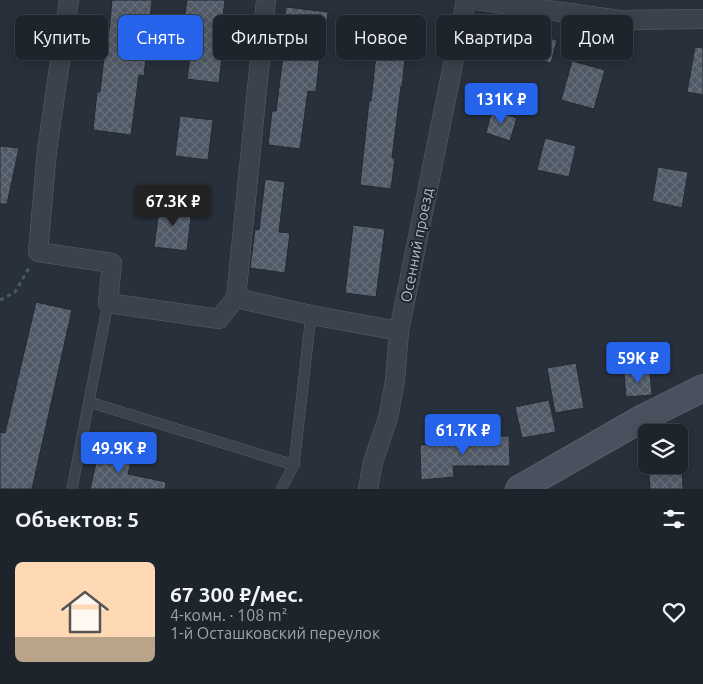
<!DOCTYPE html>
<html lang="ru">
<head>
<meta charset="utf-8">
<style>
  :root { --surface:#1d242c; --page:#2a3038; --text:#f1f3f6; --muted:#a0a4a9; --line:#3b4148; --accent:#2563eb }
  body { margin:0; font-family:Ubuntu,sans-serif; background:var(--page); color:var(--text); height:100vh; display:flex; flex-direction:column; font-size:19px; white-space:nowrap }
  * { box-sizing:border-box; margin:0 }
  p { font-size:16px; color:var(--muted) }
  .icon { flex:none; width:28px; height:28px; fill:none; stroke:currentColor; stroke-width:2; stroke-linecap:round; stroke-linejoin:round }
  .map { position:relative; height:489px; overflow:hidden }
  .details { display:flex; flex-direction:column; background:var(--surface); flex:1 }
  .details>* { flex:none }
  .banner { position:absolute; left:15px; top:15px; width:674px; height:45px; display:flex; gap:10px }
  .buttons { position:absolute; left:638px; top:424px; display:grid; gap:10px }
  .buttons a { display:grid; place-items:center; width:50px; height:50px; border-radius:8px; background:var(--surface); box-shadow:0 2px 12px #0003,0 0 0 1px var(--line); font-size:25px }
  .price { position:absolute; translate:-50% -42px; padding:0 11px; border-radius:5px; background:var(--accent); color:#fff; font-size:16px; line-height:32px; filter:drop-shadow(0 1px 2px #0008) }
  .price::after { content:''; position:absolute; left:50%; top:30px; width:15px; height:11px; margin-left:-8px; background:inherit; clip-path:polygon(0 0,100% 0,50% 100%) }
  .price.on { background:#222; color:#fff }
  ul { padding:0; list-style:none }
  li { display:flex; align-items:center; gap:15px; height:125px; padding:0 15px }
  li+li { border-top:1px solid var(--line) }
  li span { display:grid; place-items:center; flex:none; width:140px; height:100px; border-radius:8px; color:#555 }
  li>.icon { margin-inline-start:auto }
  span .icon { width:60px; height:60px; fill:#fffc; stroke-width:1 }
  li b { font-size:21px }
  h2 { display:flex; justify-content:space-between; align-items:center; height:60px; padding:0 15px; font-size:21px }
  .pill { padding:0 18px; border-radius:8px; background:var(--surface); box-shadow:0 2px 12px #0003,0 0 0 1px var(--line); font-size:18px; line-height:45px }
  .pill.on { background:var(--accent); color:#fff }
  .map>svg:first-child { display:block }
  .building { fill:url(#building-cross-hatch); stroke:#212932 }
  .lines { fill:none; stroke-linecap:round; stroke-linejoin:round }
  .lane-casing { stroke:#586069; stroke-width:11 }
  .street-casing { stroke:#586069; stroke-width:20 }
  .secondary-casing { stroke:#586069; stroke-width:28 }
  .path { stroke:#4a5b5d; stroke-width:3; stroke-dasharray:4 4; stroke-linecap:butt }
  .lane { stroke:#3a424b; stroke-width:10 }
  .street { stroke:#3a424b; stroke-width:19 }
  .secondary { stroke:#49515e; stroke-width:26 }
  .labels { text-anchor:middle; stroke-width:4; stroke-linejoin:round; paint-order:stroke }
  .street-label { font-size:15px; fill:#b6bdc7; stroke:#1f2730 }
</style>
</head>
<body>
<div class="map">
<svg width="703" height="489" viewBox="0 0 703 489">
  <defs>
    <pattern id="building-cross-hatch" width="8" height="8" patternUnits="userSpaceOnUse" patternTransform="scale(1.25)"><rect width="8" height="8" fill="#505966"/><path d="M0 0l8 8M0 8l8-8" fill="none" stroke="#676f7a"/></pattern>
  </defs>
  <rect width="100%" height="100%" fill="#27303b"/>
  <g class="building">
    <path d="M112,0H152L144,76L139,75L131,135L93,130L97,92H100L107,31H109Z"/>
    <path d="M187,0H225L219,49L223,50L219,83L187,79L195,21L184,20Z"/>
    <path d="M286,7L328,12L325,38L322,37L316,92L308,91L300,149L268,145L272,111H276L286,33L283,32Z"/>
    <path d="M371,14L409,19L402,87L401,86L392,158H395L391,189L360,185L369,101H371L377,45L368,44Z"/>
    <path d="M526,32L557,40L551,63L520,55Z"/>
    <path d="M695,47L703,48V95L687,92Z"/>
    <path d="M572,61L605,70L594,109L561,100Z"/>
    <path d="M492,110L517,118L510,141L486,133Z"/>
    <path d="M180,116L213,120L208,160L175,156Z"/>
    <path d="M545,138L576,146L569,177L537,170Z"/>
    <path d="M0,146L19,148L7,204H0Z"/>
    <path d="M658,167L688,172L682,208L652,201Z"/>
    <path d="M265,179L285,182L279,232L290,233L285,273L250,268L255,229L259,230Z"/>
    <path d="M160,203L192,207L187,251L154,247Z"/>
    <path d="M353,225L385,229L376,297L345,293Z"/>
    <path d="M36,302L72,310L32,489H0V432L5,433Z"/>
    <path d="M576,363L584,408L555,413L547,368Z"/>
    <path d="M650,371L652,395L626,397L624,374Z"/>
    <path d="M549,400L556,432L522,438L515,407Z"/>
    <path d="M509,436L510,466H453L454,477L421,480L420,445L471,443V437Z"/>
    <path d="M99,450L132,457L128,474L166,482L165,489H90Z"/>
    <path d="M648,465H682L683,489H650Z"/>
  </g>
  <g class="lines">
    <defs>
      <g id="lane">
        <path d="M89,402L294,465"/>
        <path d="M72,489L108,303"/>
        <path d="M281,489L294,465L311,315"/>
      </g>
      <g id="street">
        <path d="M69,0L47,150L38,252L112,263L108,303L219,319L236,298"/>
        <path d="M475,0L620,20L703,19"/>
        <path d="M236,298L266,0"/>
        <path d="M236,298L311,315L399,331"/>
        <path d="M368,489L373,462L388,418L395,381L399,331L466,0"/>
      </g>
      <path id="secondary" d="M519,489L643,418L703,388"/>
    </defs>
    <use href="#lane" class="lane-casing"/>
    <use href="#street" class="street-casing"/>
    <use href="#secondary" class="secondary-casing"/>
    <path class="path" d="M0,300L15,292L29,268"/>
    <use href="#lane" class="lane"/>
    <use href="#street" class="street"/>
    <use href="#secondary" class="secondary"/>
  </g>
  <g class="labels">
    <g class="street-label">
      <text transform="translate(417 245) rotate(-79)" y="5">Осенний проезд</text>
    </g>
  </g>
</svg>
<div class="buttons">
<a><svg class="icon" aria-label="layers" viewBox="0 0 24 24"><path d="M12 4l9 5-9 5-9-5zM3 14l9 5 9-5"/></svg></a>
</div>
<b class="price" style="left:501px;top:125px">131K ₽</b>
<b class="price on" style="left:173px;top:227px">67.3K ₽</b>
<b class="price" style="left:638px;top:384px">59K ₽</b>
<b class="price" style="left:463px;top:456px">61.7K ₽</b>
<b class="price" style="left:119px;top:474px">49.9K ₽</b>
<div class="banner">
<a class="pill">Купить</a>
<a class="pill on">Снять</a>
<a class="pill">Фильтры</a>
<a class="pill">Новое</a>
<a class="pill">Квартира</a>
<a class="pill">Дом</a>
</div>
</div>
<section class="details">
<h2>Объектов: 5<svg class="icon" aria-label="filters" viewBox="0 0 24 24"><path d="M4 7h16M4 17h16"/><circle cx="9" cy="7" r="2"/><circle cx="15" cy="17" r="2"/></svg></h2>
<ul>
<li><span style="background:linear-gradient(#ffd9b3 75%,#b9a48a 0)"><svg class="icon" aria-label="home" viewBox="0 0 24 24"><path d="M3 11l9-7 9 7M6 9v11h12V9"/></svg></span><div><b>67 300 ₽/мес.</b><p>4-комн. · 108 m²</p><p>1-й Осташковский переулок</p></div><svg class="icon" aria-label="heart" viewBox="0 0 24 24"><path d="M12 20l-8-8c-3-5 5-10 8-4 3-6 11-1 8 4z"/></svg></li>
</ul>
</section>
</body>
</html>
